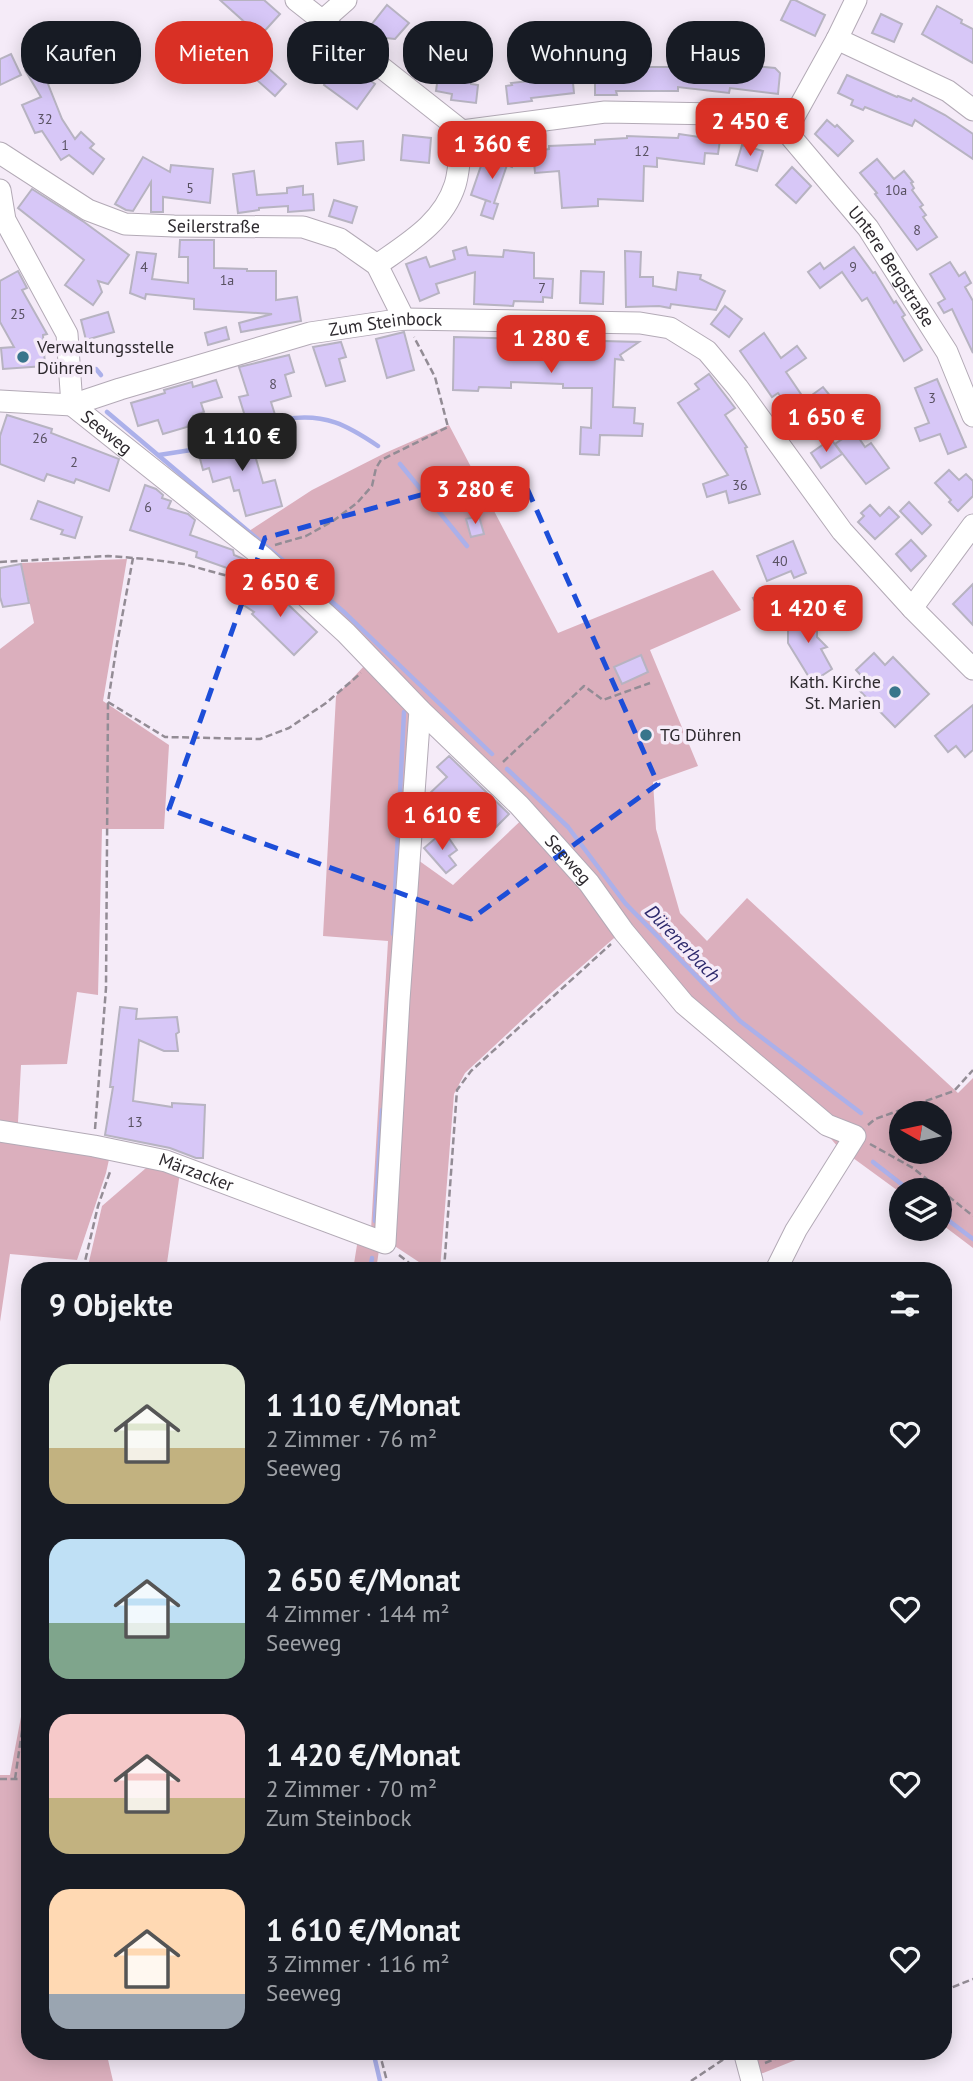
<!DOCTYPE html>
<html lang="de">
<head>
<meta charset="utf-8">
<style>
  :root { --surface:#171b24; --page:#20242c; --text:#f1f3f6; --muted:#9ea1a6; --accent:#d93025 }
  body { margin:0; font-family:"PT Sans",sans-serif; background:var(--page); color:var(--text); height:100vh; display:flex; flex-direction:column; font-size:26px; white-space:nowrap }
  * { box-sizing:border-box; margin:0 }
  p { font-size:23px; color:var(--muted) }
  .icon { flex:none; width:38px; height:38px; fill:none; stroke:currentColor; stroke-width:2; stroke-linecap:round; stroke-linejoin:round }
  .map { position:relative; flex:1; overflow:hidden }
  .details { position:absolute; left:21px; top:1262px; width:931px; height:798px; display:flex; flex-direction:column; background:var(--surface); border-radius:28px; box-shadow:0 4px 18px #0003 }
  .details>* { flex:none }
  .banner { position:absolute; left:21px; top:21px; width:931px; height:63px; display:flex; gap:14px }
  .needle { width:46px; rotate:279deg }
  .controls { position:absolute; left:889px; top:1101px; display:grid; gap:14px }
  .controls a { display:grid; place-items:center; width:63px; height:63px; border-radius:50%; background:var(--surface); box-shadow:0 4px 18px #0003; font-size:35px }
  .price { position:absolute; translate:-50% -60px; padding:0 16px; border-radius:14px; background:var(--accent); color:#fff; font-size:23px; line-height:46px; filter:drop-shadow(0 2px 4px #0008) }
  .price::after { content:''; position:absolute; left:50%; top:42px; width:21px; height:16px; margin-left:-10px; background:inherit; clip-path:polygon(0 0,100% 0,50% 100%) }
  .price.current { background:#222; color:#fff }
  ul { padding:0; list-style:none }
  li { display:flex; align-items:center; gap:21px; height:175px; padding:0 28px }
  li span { display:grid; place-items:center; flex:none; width:196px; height:140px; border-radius:21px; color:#555 }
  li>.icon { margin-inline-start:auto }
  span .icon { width:84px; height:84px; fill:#fffc; stroke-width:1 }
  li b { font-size:30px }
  h2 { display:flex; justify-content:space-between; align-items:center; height:84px; padding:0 28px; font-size:30px }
  .chip { padding:0 24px; border-radius:28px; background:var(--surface); box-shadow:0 4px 18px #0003; font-size:24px; line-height:63px }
  .chip.current { background:var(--accent); color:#fff }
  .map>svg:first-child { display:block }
  .green { fill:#dbafbd; fill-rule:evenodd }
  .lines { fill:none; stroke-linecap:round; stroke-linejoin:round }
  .stream { stroke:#abb0ea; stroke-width:4.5 }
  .building { fill:#d7c7f7; stroke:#b7b3c1; stroke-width:2 }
  .minor-casing { stroke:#b3aab6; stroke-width:23 }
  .path { stroke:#938c95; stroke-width:2.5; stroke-dasharray:7 3.5; stroke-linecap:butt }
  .minor { stroke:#fff; stroke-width:21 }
  .marked { fill:none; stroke:#1d4ed8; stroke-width:5; stroke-dasharray:14 9; stroke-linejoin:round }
  .poi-dot { fill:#38758b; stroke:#f5ebf8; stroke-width:2.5 }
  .labels { text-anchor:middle; stroke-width:7; stroke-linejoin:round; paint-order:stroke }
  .number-label { font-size:14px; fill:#585161 }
  .street-label { font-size:18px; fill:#2e2a2f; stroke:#f5ebf8 }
  .poi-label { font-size:18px; fill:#2e2a2f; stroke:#f5ebf8; text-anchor:start }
  .water-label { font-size:19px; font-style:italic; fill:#2d296c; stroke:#f5ebf8 }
</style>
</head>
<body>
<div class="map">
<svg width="973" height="2081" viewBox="0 0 973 2081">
  <rect width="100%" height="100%" fill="#f5ebf8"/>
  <g class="green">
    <path d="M449,425L558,633L713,570L741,610L650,650L698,766L653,782L656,829L680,913L707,941L747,898L958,1093L973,1078V1248L940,1223V1190H901V1193L838,1147L820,1126L687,993L629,925L550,994L465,1073L454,1094L440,1270H431L381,1237L376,1270H353L360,1226L371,1230L388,941L323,936L336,696L365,665L243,535L312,490L385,453ZM426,708L531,811L453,885L404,850ZM901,1113H940V1152H901Z"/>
    <path d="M127,559L103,701L169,745L164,829H102L98,995L77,992L67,1064L21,1065L17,1141L110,1155L106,1173L77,1260L10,1254L0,1322V649L34,623L21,563Z"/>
    <path d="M153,1162L180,1172L166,1270H87L102,1206Z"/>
    <path d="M30,1669V2051H106L113,2081H0V1775H10Z"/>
    <path d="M741,2051H818L748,2079Z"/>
  </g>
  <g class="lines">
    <g class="stream">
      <path d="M82,371L96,369L101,375"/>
      <path d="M107,412L344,612L492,754"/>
      <path d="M245,434C258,429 273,421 286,419C325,413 347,425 378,446"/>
      <path d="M159,455L210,447L224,442"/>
      <path d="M400,464L467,546"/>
      <path d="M507,769L568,827L625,903L740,1021L861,1113"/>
      <path d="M393,934L404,712"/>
      <path d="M873,1162L909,1190"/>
      <path d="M940,1214L973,1239"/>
      <path d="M375,1221L382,1110"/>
      <path d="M370,1270L372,1258"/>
      <path d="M373,2051L380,2081"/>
    </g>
  </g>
  <g class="building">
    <path d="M220,0H264L280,14L260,36Z"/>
    <path d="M791,0H795L825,15L815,36L781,20Z"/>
    <path d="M387,5L409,23L395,39L386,38L372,24Z"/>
    <path d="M937,6L962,20L961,23L973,29V63L922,34Z"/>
    <path d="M881,14L902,24L894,42L872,33Z"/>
    <path d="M11,54L21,75L0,85V59Z"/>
    <path d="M329,58L339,64L342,60L375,84L357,109L324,85L330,75L321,69Z"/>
    <path d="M42,59L55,80L48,84L62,119L75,139L81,132L94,144L90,148L104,159L93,174L69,155L61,160L42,131L35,133L22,105L41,97L25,70Z"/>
    <path d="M697,60L775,68L780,73L778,94L730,88L729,93L678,87V91H616L617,95H595V70H646V67H696Z"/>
    <path d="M261,62L286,84L275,96L250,74Z"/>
    <path d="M572,73L574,93L531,98L532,101L508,104L506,86L512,85L511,83L538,80V76Z"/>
    <path d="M847,75L897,97L898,96L911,101L913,98L945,115L973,134V159L915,120L912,126L865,107L863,110L851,105L853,100L838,93Z"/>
    <path d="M438,76L471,81V84L478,85L476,103L451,100L452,94L436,91Z"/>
    <path d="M827,120L835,127L837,125L853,141L838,156L815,134Z"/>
    <path d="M679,134L720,140L718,154L705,153L704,164L657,158V167L644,166L643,201L598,199V206L562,208L559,171L535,173L533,151L549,149V146L595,144V140L627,138V136L678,138Z"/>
    <path d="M403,135L431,138L429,163L401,160Z"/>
    <path d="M363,141L364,160L338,164L336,143Z"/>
    <path d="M742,145L763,151L757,171L736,165Z"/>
    <path d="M504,148L517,152L512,167L507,165L494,203L498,204L493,219L481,215L486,200L491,202L471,195L484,157L499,162Z"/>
    <path d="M143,157L170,172L171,165L213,169L210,203L163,197V212H151V182L133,211L126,210L115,204Z"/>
    <path d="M877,159L894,179L904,171L913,182L911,183L914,188L912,190L923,205L920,207L926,215L923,217L937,237L917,250L875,194L877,193L860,173Z"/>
    <path d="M792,167L811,186L796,203L776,185Z"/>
    <path d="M254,171L257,195L287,193V188L303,186V195L313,194L314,210L288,212V206L259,208V210L238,213L233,174Z"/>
    <path d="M32,189L84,222L129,255L108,284L98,281L102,292L93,305L65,285L84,260L18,208Z"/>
    <path d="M334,200L357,207L352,223L329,216Z"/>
    <path d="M180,240H214V268L247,269V271H276V300L297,297L301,321L241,332L239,323L272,314L194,309V299L146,294L145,299L130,293L137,252L156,254L152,279L188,283V257H179Z"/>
    <path d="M466,247L468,255L503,257L504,250L534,253V278L553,279L552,298L543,297V302L514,301L513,306L474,304L475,272L436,284L439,293L420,301L406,264L426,257L430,267L455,259L453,251Z"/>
    <path d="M854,247L873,273L875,272L894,303L896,301L905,315L902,317L922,350L904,361L867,298L862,301L842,272L820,288L808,272L820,263L824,269Z"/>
    <path d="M625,251L641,252L640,277H653V286L676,290L678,272L701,275L700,279L725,291L716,310L671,304L670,308L659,306L626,307Z"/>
    <path d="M950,262L959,276L965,272L971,283L965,287L973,301V353L952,309L944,313L938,303L945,299L930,274Z"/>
    <path d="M18,271L27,288L22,290L47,334L43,335L45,366L3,369L1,348L14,347L0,322V281Z"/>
    <path d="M581,271L604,272L603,304L580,303Z"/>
    <path d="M725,306L742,319L729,337L711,324Z"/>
    <path d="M108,312L114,332L86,340L81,320Z"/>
    <path d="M226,327L229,339L208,345L205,333Z"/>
    <path d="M404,332L414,370L387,378L376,339Z"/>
    <path d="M764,333L781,358L797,346L806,358L786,372L805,400L823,387L832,398L809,413L813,419L797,431L786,416L792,412L778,393L772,397L740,351Z"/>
    <path d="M454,337L639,342L620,355L623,360L615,359L613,407L635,408L634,423L643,424L642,436L600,435L599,455L580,454L581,427L591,428L592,388H563V384L511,382V388L479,387L478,391L453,390Z"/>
    <path d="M341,342L346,357L339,359L345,381L326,386L313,347Z"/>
    <path d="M289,355L294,372L285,375L291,396L271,402L277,421L249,429L239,397L248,395L239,367Z"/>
    <path d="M709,374L735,408L725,415L747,447L745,448L760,494L729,503L726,491L707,497L703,484L728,475L678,403L699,389L695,384Z"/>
    <path d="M937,379L966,447L948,454L940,434L920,441L915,428L929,423L915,388Z"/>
    <path d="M216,380L222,397L201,403L204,412L193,416L187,427L163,434L158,420L138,426L131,403L165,393L164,390L192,382L193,387Z"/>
    <path d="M7,415L52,429L51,433L119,459L109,491L76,479L74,483L47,474L44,481L0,464V436Z"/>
    <path d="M248,431L263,483L275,480L282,506L246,516L239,490L234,491L230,477L213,482L209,468L203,470L199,455L223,449L220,439Z"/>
    <path d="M854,431L865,447L871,443L889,468L866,484L835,444Z"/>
    <path d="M831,439L842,454L821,468L811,453Z"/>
    <path d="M949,470L959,480L966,474L973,481V496L958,511L949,502L951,500L935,483Z"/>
    <path d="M145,485L156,489L163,495L162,498L171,501L168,508L188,514L195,520L190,535L233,550L234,555L246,560L241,573L196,557L197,552L130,530Z"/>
    <path d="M38,501L82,517L75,538L61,534L63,530L31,519Z"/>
    <path d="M909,502L931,525L922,534L900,511Z"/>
    <path d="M870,505L880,516L889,507L899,517L875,539L858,522L864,516L861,513Z"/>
    <path d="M479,516L484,534L471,537L466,519Z"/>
    <path d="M911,540L926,556L911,571L896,554Z"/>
    <path d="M793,541L806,573L794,578L791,571L767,581L757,556Z"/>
    <path d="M21,564L29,603L3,607L0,597V568Z"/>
    <path d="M973,584V625L953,604Z"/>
    <path d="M256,585L270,595L274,591L317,632L294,655L252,614L254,612L242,604Z"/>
    <path d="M767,591L777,610L763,617L753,598Z"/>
    <path d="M788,614L817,616V637L827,647L821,649L832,669L812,682L788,643Z"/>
    <path d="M874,653L885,665L893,657L929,694L895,727L859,690L867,682L856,670Z"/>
    <path d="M641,655L648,672L622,684L614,667Z"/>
    <path d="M973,705V750L965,757L956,746L948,752L935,736Z"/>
    <path d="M449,756L509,814L496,827L472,803L452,819L429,794L447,777L437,767Z"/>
    <path d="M444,831L457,850L449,856L456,865L446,873L424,848Z"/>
    <path d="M120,1007L137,1009L136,1019L177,1017L179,1032L176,1034L178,1051H164L139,1040L133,1101L172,1107V1103L205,1105L203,1158H196L170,1148L105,1135L113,1087H110Z"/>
  </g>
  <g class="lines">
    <defs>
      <g id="minor">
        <path d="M296,0L462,131"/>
        <path d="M321,22L346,0"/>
        <path d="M837,39L948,91L973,110"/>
        <path d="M462,131L605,112L718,114L786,131"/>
        <path id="s1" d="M786,131L868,228L947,352L973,416"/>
        <path d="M786,131L837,39L856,0"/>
        <path id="s2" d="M0,153L88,210L125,224L174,226L303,227L340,239L377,265L404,319"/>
        <path d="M0,190L5,220L67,334L72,405"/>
        <path d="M377,265C408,243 443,223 455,185C460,169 460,148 462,131"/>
        <path id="s3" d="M0,401L72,405L120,389L310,333L404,319L640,323L670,328L707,351L738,388L842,531L912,608L973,669"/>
        <path id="s4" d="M72,405L264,558L346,633L420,710L519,805L589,883L624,932L684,1004L827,1125L855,1136L796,1230L776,1270"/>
        <path d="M912,608L973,525"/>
        <path id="s5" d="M0,1131L94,1146L166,1161L385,1243L399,1000L420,710"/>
        <path d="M744,2051L752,2081"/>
      </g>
    </defs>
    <use href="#minor" class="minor-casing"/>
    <g class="path">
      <path d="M275,545L306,536L333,521L357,503L372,486L376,468L381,460L448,427L435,377L414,337"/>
      <path d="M0,562L108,556L147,559L184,564L250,582L255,573"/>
      <path d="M108,702L165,737L260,739L289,728L326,703L361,673"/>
      <path d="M503,762L584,686L603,700L650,683"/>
      <path d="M868,1125L875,1119L954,1091L973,1070"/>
      <path d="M95,1129L106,988L108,702L117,644L133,558"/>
      <path d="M870,1144L913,1168L973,1216"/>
      <path d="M399,1255L418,1270"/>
      <path d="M83,1270L98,1206L111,1169"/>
      <path d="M381,1270L383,1260"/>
      <path d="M444,1270L457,1090L471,1071L611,944"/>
      <path d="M0,1779H30"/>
      <path d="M15,1779L30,1676"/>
      <path d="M943,1991L973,1979"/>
      <path d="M379,2051L387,2081"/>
      <path d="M765,2063L795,2051"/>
      <path d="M691,2081L727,2057"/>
    </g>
    <use href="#minor" class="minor"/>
  </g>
  <path class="marked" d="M518,468L658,784L471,919L169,809L265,538Z"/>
  <g class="poi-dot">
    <circle cx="23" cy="357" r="7"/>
    <circle cx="895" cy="692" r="7"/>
    <circle cx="646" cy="735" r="7"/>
  </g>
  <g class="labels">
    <g class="number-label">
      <text x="45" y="124">32</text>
      <text x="65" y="150">1</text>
      <text x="642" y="156">12</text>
      <text x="190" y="193">5</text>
      <text x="896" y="195">10a</text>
      <text x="917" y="235">8</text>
      <text x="144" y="272">4</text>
      <text x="853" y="272">9</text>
      <text x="227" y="285">1a</text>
      <text x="542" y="293">7</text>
      <text x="18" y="319">25</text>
      <text x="273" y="389">8</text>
      <text x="932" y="403">3</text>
      <text x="40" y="443">26</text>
      <text x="74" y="467">2</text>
      <text x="740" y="490">36</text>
      <text x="148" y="512">6</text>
      <text x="780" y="566">40</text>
      <text x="135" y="1127">13</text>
    </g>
    <g class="street-label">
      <text dy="6" stroke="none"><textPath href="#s2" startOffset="233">Seilerstraße</textPath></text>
      <text dy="6" stroke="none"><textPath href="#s1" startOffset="172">Untere Bergstraße</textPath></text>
      <text dy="6" stroke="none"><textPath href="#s3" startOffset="397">Zum Steinbock</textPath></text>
      <text dy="6" stroke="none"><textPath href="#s4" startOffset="44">Seeweg</textPath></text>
      <text dy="6" stroke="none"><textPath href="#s4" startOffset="674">Seeweg</textPath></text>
      <text dy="6" stroke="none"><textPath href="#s5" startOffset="201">Märzacker</textPath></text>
    </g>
    <g class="poi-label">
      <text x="37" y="353">Verwaltungsstelle<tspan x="37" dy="21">Dühren</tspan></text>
      <text x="881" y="688" text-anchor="end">Kath. Kirche<tspan x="881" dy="21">St. Marien</tspan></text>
      <text x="660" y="741">TG Dühren</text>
    </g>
    <g class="water-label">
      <text transform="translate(683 943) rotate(46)" y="7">Dürenerbach</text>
    </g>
  </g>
</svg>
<div class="controls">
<a><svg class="needle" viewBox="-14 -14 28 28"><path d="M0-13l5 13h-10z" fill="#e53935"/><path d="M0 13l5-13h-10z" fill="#9ea1a6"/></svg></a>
<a><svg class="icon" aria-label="layers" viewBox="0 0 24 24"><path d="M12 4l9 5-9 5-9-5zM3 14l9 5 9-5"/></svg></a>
</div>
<b class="price" style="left:750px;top:158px">2 450 €</b>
<b class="price" style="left:492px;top:181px">1 360 €</b>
<b class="price" style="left:551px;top:375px">1 280 €</b>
<b class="price" style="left:826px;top:454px">1 650 €</b>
<b class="price current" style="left:242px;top:473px">1 110 €</b>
<b class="price" style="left:475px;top:526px">3 280 €</b>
<b class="price" style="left:280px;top:619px">2 650 €</b>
<b class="price" style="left:808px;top:645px">1 420 €</b>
<b class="price" style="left:442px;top:852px">1 610 €</b>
<div class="banner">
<a class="chip">Kaufen</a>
<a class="chip current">Mieten</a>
<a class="chip">Filter</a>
<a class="chip">Neu</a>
<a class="chip">Wohnung</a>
<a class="chip">Haus</a>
</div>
<section class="details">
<h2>9 Objekte<svg class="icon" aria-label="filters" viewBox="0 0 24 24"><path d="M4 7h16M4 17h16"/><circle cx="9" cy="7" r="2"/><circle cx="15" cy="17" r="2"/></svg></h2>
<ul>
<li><span style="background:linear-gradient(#dfe7d0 60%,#c2b280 0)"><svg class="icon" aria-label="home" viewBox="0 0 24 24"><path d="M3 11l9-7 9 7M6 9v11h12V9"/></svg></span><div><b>1 110 €/Monat</b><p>2 Zimmer · 76 m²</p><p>Seeweg</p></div><svg class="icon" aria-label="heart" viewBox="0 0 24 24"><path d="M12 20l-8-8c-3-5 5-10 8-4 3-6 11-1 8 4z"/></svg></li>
<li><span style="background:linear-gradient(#bfe0f5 60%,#7fa58c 0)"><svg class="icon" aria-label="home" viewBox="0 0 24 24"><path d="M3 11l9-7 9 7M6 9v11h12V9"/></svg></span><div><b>2 650 €/Monat</b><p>4 Zimmer · 144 m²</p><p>Seeweg</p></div><svg class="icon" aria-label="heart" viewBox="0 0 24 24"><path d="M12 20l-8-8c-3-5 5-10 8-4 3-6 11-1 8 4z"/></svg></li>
<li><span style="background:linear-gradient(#f6c9c9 60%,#c2b280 0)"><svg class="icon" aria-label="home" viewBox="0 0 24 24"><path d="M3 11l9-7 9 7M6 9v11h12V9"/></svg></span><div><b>1 420 €/Monat</b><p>2 Zimmer · 70 m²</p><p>Zum Steinbock</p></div><svg class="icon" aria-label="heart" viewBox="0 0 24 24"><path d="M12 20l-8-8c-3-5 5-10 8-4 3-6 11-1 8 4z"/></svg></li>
<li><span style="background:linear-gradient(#ffd9b3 75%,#9aa5b1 0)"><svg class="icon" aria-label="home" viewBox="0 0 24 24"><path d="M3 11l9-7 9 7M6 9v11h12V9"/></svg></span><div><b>1 610 €/Monat</b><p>3 Zimmer · 116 m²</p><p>Seeweg</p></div><svg class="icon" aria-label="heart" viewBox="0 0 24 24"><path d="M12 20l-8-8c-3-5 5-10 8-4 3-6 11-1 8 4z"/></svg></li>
</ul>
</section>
</div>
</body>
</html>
